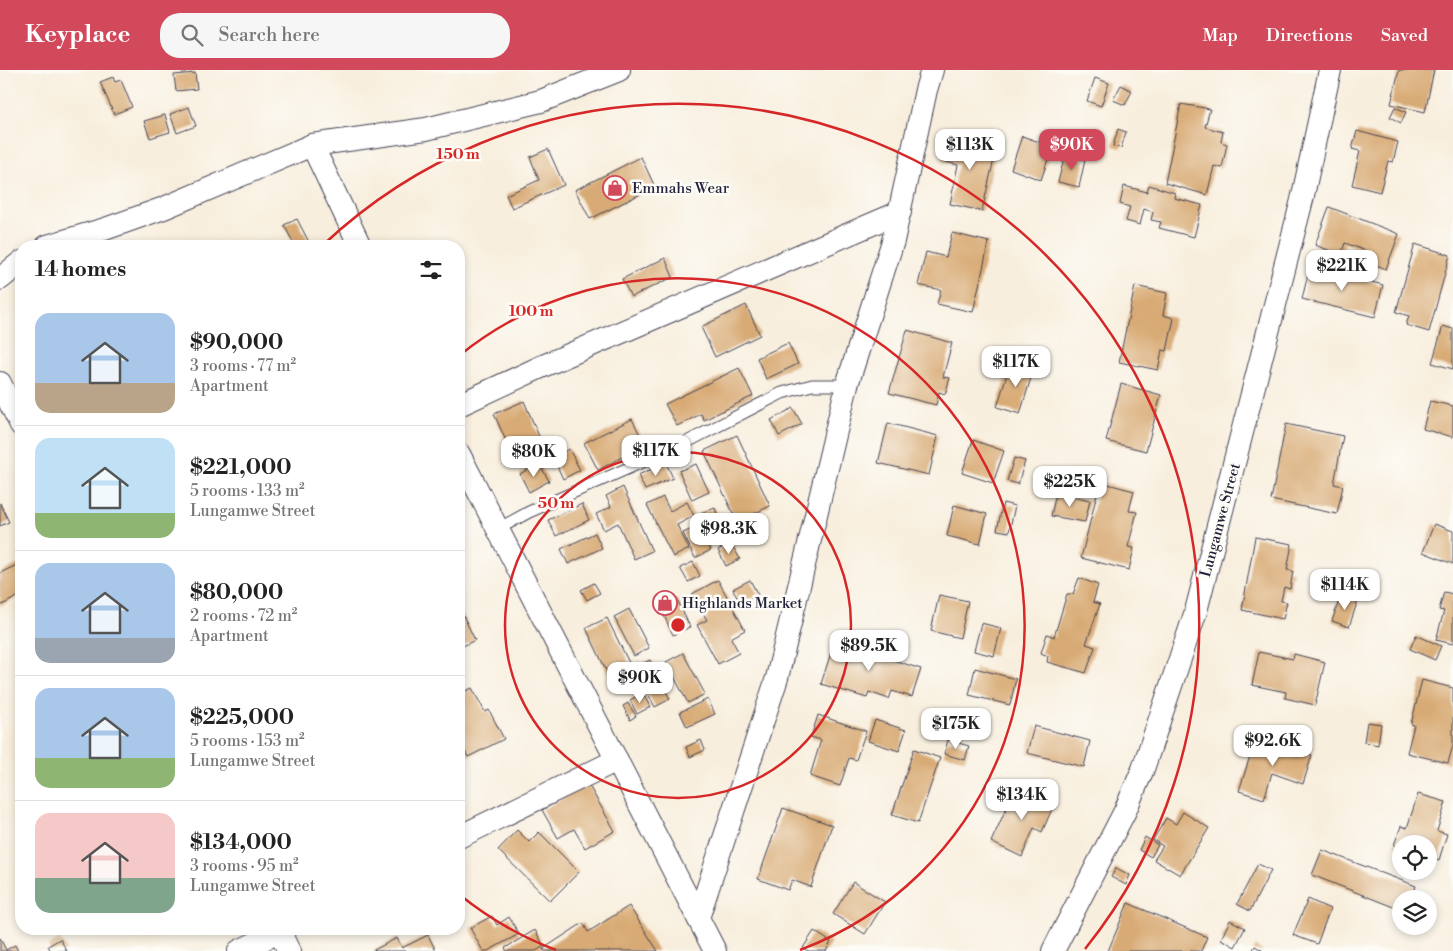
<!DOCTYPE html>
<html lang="en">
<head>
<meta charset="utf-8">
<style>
  :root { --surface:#fff; --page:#f6f6f6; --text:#222; --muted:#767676; --line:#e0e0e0; --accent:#d1495b }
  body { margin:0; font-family:"Libre Bodoni",serif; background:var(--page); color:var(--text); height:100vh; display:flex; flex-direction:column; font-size:19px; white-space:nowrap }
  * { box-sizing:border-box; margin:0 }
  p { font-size:16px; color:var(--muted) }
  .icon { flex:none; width:28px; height:28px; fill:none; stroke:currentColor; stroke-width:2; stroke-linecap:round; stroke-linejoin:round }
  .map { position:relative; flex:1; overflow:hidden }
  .drawer { position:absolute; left:15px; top:170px; width:450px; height:695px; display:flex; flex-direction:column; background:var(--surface); border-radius:20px; box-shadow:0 2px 8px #0003 }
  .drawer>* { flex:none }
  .controls { position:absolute; left:1392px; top:765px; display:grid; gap:10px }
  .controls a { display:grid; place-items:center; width:45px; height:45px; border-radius:50%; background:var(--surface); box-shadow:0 2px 8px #0003; font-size:25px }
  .price { position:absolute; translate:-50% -42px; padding:0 11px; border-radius:10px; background:#fff; color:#222; font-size:16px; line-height:32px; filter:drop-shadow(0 1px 2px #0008) }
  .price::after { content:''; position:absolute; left:50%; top:30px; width:15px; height:11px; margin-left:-8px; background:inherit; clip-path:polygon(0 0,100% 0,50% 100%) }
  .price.current { background:var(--accent); color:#fff }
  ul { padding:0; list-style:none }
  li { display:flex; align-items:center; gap:15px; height:125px; padding:0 20px }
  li+li { border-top:1px solid var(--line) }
  li span { display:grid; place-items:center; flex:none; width:140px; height:100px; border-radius:15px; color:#555 }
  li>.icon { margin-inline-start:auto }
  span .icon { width:60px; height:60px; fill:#fffc; stroke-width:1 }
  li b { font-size:21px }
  h2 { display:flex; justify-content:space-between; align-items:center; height:60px; padding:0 20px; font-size:21px }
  header { display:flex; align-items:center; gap:30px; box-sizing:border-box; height:70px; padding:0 25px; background:var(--accent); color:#fff }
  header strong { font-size:24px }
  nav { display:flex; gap:28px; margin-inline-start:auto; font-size:18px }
  .search { width:350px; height:45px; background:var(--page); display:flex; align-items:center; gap:12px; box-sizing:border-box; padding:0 18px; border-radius:20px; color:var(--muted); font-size:19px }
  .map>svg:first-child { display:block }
  .building { fill:#d8aa74 }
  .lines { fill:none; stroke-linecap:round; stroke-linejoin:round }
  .service-casing { stroke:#424153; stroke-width:13 }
  .minor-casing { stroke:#424153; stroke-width:24 }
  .service { stroke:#fff; stroke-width:11 }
  .minor { stroke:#fff; stroke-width:22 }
  .ring { fill:none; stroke:#d62828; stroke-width:2.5 }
  .labels { text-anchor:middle; stroke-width:5; stroke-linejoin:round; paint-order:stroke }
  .poi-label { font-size:15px; fill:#22223b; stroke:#fdfcf7; text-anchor:start }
  .street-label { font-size:15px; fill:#22223b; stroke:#fdfcf7 }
  .centre { fill:#d62828; stroke:#fdfcf7; stroke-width:2.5 }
  .ring-label { font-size:15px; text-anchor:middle; font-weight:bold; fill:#d62828; stroke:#fdfcf7; stroke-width:5; stroke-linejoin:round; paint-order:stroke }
</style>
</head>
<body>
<header>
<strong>Keyplace</strong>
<div class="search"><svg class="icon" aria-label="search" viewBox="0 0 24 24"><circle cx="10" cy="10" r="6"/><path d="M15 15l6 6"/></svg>Search here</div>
<nav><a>Map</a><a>Directions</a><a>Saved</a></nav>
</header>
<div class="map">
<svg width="1453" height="881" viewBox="0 0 1453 881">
  <rect width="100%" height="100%" fill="#fdfcf7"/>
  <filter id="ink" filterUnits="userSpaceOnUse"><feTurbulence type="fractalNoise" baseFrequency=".02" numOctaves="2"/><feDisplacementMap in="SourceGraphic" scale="10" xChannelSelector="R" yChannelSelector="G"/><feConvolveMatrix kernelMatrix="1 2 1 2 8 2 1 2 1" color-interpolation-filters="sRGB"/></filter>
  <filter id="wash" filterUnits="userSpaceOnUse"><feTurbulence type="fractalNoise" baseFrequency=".0096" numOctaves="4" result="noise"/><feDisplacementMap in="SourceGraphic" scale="20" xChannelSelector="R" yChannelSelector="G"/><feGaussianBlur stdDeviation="1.12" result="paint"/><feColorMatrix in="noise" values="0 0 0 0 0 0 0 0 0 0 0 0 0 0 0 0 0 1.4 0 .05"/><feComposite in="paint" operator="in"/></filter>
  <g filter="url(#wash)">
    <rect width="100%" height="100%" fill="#f8eedd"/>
    <g id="blocks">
      <g class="building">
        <path d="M1399,0H1434L1425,42L1391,34Z"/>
        <path d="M195,3L197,19L176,21L174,5Z"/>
        <path d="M113,7L115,12L121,10L132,37L114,44L100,12Z"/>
        <path d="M1095,8L1109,13L1101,36L1087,31Z"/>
        <path d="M1121,15L1132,21L1125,35L1113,30Z"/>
        <path d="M1181,34L1210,39L1205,57L1223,62L1221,72L1227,74L1222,98L1214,96L1207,125L1165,113Z"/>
        <path d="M189,37L196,56L177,63L170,44Z"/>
        <path d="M1395,37L1406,42L1401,53L1390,47Z"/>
        <path d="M165,45L170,62L150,68L144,51Z"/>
        <path d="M1118,59L1126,62L1121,78L1113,76Z"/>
        <path d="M1357,61L1398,72L1393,92L1388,91L1380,122L1352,115L1360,81L1352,79Z"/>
        <path d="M948,65L997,76L982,141L950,134L958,95L942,91Z"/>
        <path d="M1022,66L1045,74L1042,83L1049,86L1041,110L1011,99Z"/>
        <path d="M548,79L564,115L512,138L506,125L539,110L530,87Z"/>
        <path d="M1065,85L1085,90L1079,117L1058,112Z"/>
        <path d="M641,87L655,117L590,149L575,120Z"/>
        <path d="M1149,115L1175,123L1174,128L1202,135L1194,167L1159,158L1161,152L1151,150L1153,142L1144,139L1140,155L1126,151L1130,137L1120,134L1124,116L1147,122Z"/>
        <path d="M1329,137L1399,164L1386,199L1363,190L1366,181L1345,173L1341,185L1315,175Z"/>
        <path d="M297,149L311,176H295L284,155Z"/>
        <path d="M952,163L989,172L973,242L937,234L941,220L918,215L926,182L946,187Z"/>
        <path d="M1415,174L1450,185L1429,262L1406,255L1409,246L1396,242Z"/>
        <path d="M665,188L673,207L631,227L622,209Z"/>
        <path d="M1310,196L1383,215L1375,247L1302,229Z"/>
        <path d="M1135,216L1167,223L1163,245L1174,248L1167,281L1162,280L1158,300L1119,292Z"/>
        <path d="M746,235L760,265L715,287L701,257Z"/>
        <path d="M1443,256L1453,259V299L1432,293Z"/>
        <path d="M907,260L952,273L943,307L950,308L945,324L939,322L936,335L889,323Z"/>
        <path d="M788,273L798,294L766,309L757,288Z"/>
        <path d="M1011,291L1034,298L1020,344L997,337Z"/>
        <path d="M739,298L753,326L704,350L701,344L677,356L665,334Z"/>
        <path d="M1121,314L1161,325L1146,381L1106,371Z"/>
        <path d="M524,331L544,378L515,391L494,344Z"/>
        <path d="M1430,331L1453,336V367L1423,359Z"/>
        <path d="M793,338L802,354L779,366L771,350Z"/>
        <path d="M632,349L645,375L598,400L584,373Z"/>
        <path d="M888,353L938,366L929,405L878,393Z"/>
        <path d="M1286,354L1343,366L1334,414L1343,416L1337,444L1271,430Z"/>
        <path d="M737,365L770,436L737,452L704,381Z"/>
        <path d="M973,370L1004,381L993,413L962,403Z"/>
        <path d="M569,379L580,400L563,409L553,387Z"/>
        <path d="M1014,388L1025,391L1018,414L1007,411Z"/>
        <path d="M539,393L549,411L529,422L520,404Z"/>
        <path d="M666,393L673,408L645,420L638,405Z"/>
        <path d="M696,394L709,422L692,430L679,401Z"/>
        <path d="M1100,412L1134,421L1129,441L1137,442L1128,477L1134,478L1129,500L1081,488Z"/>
        <path d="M623,417L652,481L634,489L618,453L604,460L596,444L611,437L606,426Z"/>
        <path d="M1056,423L1090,430L1085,452L1051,446Z"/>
        <path d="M663,427L670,441L687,432L694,446L677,455L689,479L673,487L647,435Z"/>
        <path d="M0,433L9,452L0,456Z"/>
        <path d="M1003,433L1015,436L1009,462L997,460Z"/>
        <path d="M582,434L589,450L556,466L548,450Z"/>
        <path d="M954,435L987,444L980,474L947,466Z"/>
        <path d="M715,438L720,452L706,458L700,443Z"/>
        <path d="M1434,454L1453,461V494L1423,482Z"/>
        <path d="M699,456L711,480L695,488L683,463Z"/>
        <path d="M595,463L602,478L568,494L561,479Z"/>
        <path d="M1255,467L1292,474L1287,500L1293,501L1290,519L1284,517L1281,531L1287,532L1283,549L1242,540Z"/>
        <path d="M731,473L740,489L726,496L718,480Z"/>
        <path d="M693,492L700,506L688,512L680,498Z"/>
        <path d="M21,493V525L0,536V503Z"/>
        <path d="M1079,508L1098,515L1093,532L1100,534L1086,574L1095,577L1086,603L1047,592L1048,586L1041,583L1047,564L1054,567L1067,524H1073Z"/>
        <path d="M718,510L745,560L731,568L739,583L718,594L697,555L707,550L692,524Z"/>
        <path d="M750,510L758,525L740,534L733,519Z"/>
        <path d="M594,513L600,523L587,530L581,520Z"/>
        <path d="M1444,522L1453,524V574L1436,570L1444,541L1439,540Z"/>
        <path d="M939,525L968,531L960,568L931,561Z"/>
        <path d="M1341,525L1358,530L1349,557L1332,551Z"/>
        <path d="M677,529L690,557L673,565L660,537Z"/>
        <path d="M459,537L475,570L459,578Z"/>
        <path d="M629,539L649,578L634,586L614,547Z"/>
        <path d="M607,548L639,613L626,620L615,598L607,602L586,558Z"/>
        <path d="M981,553L1001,558L994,586L974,581Z"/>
        <path d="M1416,565L1441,576L1435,590L1410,579Z"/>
        <path d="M870,570L894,577L890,589L921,599L912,627L892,621L889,629L869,622L867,628L821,614L834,573L867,582Z"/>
        <path d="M1259,582L1293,589L1294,584L1325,592L1315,635L1285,628L1286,622L1252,615Z"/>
        <path d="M683,583L705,624L688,633L666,592Z"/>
        <path d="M650,590L670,629L655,637L634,598Z"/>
        <path d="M975,598L1016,609L1010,635L969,625Z"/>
        <path d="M1422,610L1453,618V675L1448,693L1407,683L1414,655L1411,654Z"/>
        <path d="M472,618L485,642L489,640L504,669L468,687L459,670V624Z"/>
        <path d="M643,623L650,637L637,644L630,630Z"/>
        <path d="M708,629L715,644L687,657L680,642Z"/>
        <path d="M628,633L636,646L630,650L623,636Z"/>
        <path d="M818,645L866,661L856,690L849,688L840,716L810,706L821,670L811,667Z"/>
        <path d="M875,650L906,660L899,681L868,671Z"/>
        <path d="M1367,652L1381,654L1378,675L1364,672Z"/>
        <path d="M1034,656L1090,671L1084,697L1027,683Z"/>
        <path d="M1256,667L1312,685L1303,714L1272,703L1264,729L1239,721Z"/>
        <path d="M701,670L705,680L690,687L686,677Z"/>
        <path d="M948,670L969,676L965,690L944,684Z"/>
        <path d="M914,679L940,688L918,753L892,745Z"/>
        <path d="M588,714L615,761L585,778L574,759L558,768L542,740Z"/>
        <path d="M1030,718L1047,726L1043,734L1052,739L1042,762L1034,758L1022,787L991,772L1015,719L1027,725Z"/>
        <path d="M1418,724L1446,732L1437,761L1447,764L1439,790L1429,786V774H1401V778L1394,775L1401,756L1407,758Z"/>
        <path d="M783,738L832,755L811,817L792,810L788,820L758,809Z"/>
        <path d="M1183,742L1209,758L1180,805L1154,790L1163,776L1153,770L1166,748L1176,754Z"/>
        <path d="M517,760L529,772L539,762L579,802L550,831L498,780Z"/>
        <path d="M1145,767L1158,775L1151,787L1139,780Z"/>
        <path d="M1322,780L1416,816L1411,829H1401V840L1312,805Z"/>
        <path d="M1258,794L1271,800L1250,841L1237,834Z"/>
        <path d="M1116,798L1130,805L1126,815L1111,807Z"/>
        <path d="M853,812L885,832L865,864L833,844Z"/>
        <path d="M1308,829L1330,839L1317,874L1293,865Z"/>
        <path d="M1128,833L1207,867L1201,881H1108Z"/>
        <path d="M629,836L658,881H544L543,879L583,853L588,862Z"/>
        <path d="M492,846L497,855L509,847L519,864L488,881H483L470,858Z"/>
        <path d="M1230,850L1245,858L1235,877L1221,869Z"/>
        <path d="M131,859H146L134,865Z"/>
        <path d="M535,860L544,876L536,881H507L505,878Z"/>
        <path d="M814,861L831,872L826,881H808L803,878Z"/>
        <path d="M428,865L436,881H372L397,868L402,878Z"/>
        <path d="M0,868L6,880L15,875L18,881H0Z"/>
        <path d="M60,869L67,881H51L48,876Z"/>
        <path d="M1255,876L1263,881H1252Z"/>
      </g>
    </g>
  </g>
  <g filter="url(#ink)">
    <use href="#blocks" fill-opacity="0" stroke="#424153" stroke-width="1"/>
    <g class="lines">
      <defs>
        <path id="service" d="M498,459L529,442L683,374L782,323L812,315H847"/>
        <g id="minor">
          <path d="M312,75L360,176"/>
          <path d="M47,176L105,159L164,138L312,75L426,59L541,31L619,0"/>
          <path d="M0,209L21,192"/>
          <path d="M0,313L21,355"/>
          <path d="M459,335L543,296L900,142"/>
          <path d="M459,384L715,881"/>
          <path d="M459,767L617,690"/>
          <path d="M698,848L777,608L847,315L893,171L926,20L932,0"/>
          <path d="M278,859L289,881"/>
          <path d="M239,881L285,859"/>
          <path d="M1053,881L1125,741L1143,699L1196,541L1302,130L1330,0"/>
        </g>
      </defs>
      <use href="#service" class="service-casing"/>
      <use href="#minor" class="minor-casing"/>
      <use href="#service" class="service"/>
      <use href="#minor" class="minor"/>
    </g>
  </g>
  <g class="ring">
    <circle cx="678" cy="555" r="173"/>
    <path d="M556 880A347 347 0 0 1 460 825M460 285A347 347 0 1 1 800 880"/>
    <path d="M323 175A520 520 0 0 1 1085 879"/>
  </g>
  <defs>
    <symbol id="shop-ring" viewBox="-11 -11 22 22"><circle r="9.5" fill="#fdfcf7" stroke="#d1495b" stroke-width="1.5"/><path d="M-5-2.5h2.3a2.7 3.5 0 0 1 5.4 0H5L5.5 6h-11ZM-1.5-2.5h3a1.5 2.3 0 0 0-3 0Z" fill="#d1495b"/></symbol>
  </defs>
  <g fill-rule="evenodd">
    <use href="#shop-ring" x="601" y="104" width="28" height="28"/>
    <use href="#shop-ring" x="651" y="519" width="28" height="28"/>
  </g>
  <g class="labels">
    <g class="poi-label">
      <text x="632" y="123">Emmahs Wear</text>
      <text x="682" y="538">Highlands Market</text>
    </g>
    <g class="street-label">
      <text transform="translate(1220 450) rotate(-75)" y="5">Lungamwe Street</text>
    </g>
  </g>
  <circle cx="678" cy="555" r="8" class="centre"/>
  <g class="ring-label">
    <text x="458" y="89">150 m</text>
    <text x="531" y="246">100 m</text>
    <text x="556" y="438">50 m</text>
  </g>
</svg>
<div class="controls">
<a><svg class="icon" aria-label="locate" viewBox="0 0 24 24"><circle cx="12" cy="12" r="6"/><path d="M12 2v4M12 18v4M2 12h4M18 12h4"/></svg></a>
<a><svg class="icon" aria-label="layers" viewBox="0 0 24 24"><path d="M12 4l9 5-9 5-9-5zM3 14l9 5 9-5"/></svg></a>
</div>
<b class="price" style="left:970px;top:101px">$113K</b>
<b class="price current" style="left:1072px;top:101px">$90K</b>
<b class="price" style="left:1342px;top:222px">$221K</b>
<b class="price" style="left:1016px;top:318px">$117K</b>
<b class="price" style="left:656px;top:407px">$117K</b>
<b class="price" style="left:534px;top:408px">$80K</b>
<b class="price" style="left:1070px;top:438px">$225K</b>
<b class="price" style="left:729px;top:485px">$98.3K</b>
<b class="price" style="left:1345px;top:541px">$114K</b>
<b class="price" style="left:869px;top:602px">$89.5K</b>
<b class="price" style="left:640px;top:634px">$90K</b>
<b class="price" style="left:956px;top:680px">$175K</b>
<b class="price" style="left:1273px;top:697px">$92.6K</b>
<b class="price" style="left:1022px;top:751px">$134K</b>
<section class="drawer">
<h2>14 homes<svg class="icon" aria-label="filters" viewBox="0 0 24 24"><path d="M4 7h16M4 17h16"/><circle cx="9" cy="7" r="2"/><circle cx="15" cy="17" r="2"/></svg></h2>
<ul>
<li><span style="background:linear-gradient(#a9c7e8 70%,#b9a48a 0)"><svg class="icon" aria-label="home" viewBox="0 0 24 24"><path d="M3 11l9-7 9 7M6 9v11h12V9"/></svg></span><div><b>$90,000</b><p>3 rooms · 77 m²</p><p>Apartment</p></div></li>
<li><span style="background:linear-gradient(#bfe0f5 75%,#8fb573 0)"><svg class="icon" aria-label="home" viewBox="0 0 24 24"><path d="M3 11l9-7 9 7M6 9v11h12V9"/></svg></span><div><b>$221,000</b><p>5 rooms · 133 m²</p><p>Lungamwe Street</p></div></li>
<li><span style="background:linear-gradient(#a9c7e8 75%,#9aa5b1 0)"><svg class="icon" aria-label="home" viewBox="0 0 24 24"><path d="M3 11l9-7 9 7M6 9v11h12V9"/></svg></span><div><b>$80,000</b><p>2 rooms · 72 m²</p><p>Apartment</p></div></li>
<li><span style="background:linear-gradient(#a9c7e8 70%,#8fb573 0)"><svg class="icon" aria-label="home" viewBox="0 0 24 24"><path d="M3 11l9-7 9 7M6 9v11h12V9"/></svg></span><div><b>$225,000</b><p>5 rooms · 153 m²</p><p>Lungamwe Street</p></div></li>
<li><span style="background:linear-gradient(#f6c9c9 65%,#7fa58c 0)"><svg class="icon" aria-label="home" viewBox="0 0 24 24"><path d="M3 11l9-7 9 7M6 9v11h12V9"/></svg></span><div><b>$134,000</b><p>3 rooms · 95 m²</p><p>Lungamwe Street</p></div></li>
</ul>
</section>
</div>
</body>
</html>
